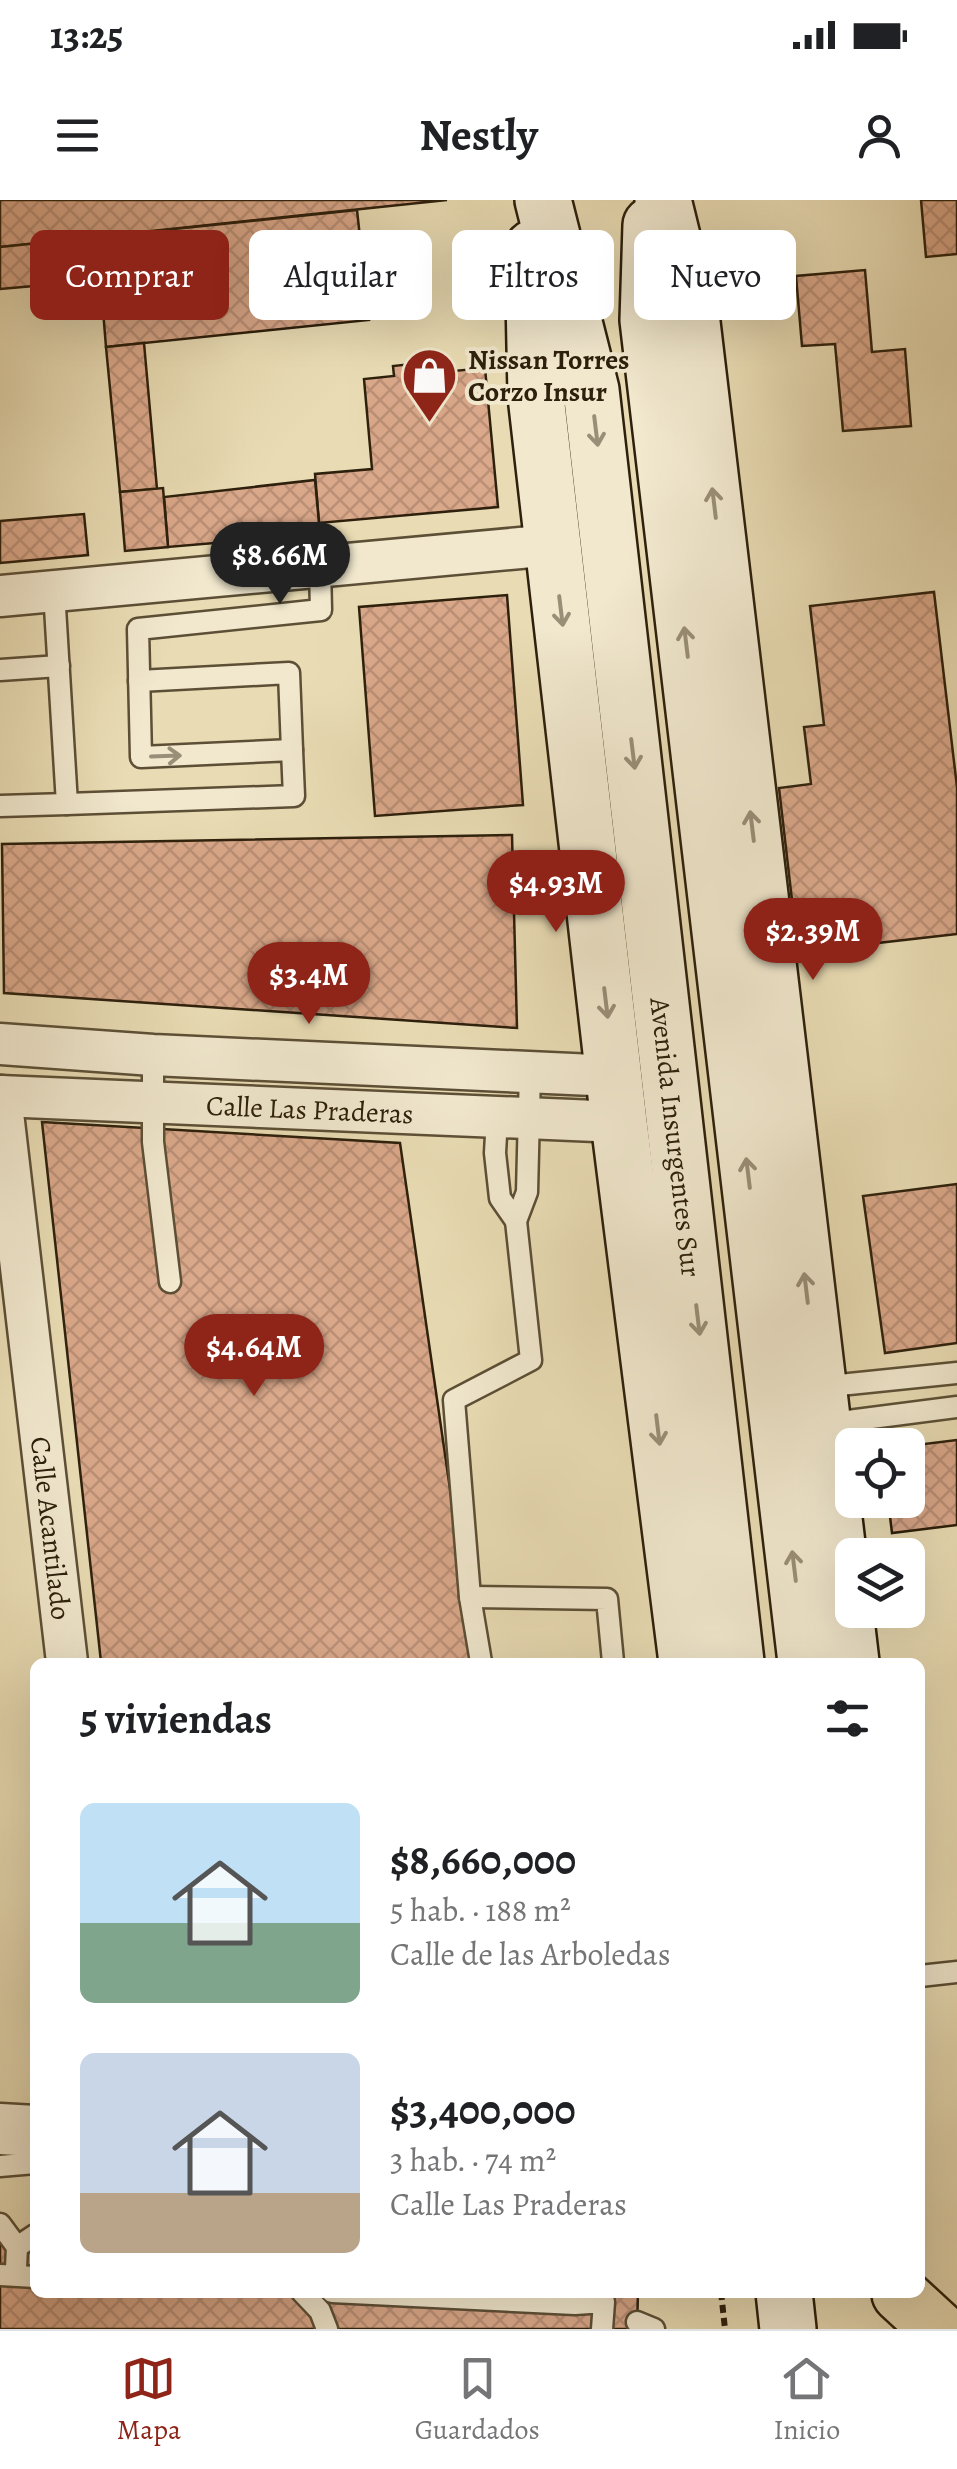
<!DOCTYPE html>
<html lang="es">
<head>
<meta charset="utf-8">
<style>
  :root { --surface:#fff; --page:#f6f6f6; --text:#202124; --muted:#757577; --line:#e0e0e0; --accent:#8f2418 }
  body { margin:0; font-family:Alegreya,serif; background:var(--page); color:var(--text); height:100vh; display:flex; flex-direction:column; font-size:38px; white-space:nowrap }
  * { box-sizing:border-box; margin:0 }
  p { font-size:32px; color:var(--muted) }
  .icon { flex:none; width:55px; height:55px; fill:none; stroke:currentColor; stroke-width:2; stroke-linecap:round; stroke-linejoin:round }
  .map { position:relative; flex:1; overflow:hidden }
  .side { position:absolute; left:30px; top:1458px; width:895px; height:640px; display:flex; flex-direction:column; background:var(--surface); border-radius:15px; box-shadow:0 10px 40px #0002 }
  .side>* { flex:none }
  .guide { position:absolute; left:30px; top:30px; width:898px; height:90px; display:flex; gap:20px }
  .fabs { position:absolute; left:835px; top:1228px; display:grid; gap:20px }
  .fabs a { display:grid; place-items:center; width:90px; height:90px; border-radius:15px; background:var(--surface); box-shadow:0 10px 40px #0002; font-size:50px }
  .price { position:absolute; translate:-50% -85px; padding:0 22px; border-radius:35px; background:var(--accent); color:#fff; font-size:32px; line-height:65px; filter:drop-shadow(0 2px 5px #0008) }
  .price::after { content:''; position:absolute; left:50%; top:60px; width:30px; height:22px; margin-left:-15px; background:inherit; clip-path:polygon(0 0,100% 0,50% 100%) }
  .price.on { background:#222; color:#fff }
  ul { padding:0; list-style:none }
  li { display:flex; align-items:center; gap:30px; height:250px; padding:0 50px }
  li span { display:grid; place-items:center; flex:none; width:280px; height:200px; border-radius:15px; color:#555 }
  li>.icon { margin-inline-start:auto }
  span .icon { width:120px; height:120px; fill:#fffc; stroke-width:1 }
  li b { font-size:42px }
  h2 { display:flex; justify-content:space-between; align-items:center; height:120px; padding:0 50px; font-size:42px }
  .chip { padding:0 35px; border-radius:15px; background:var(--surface); box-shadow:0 10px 40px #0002; font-size:35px; line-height:90px }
  .chip.on { background:var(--accent); color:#fff }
  .status { display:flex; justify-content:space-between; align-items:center; height:70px; padding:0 50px; background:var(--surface); direction:ltr }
  .status svg { height:28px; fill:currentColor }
  header { display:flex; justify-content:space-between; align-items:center; height:130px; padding:0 50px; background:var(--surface); font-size:45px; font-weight:600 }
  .tab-bar { display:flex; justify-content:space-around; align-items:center; height:140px; border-top:2px solid var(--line); background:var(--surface); font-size:28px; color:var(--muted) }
  .tab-bar a { display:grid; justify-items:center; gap:5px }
  .tab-bar .on { color:var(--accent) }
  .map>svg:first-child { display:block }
  .building { fill:url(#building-cross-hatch); stroke:#2d200c; stroke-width:2.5 }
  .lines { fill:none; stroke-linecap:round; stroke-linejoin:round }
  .service-casing { stroke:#5c4f36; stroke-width:25 }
  .minor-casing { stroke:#5c4f36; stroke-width:45 }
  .tertiary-casing { stroke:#5c4f36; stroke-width:55 }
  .secondary-casing { stroke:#2d200c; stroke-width:60 }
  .primary-casing { stroke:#2d200c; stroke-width:60 }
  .path { stroke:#2d200c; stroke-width:6; stroke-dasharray:8 5; stroke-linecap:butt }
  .service { stroke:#f1e8ce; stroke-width:20 }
  .minor { stroke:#f1e8ce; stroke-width:40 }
  .tertiary { stroke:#f1e8ce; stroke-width:50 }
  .secondary { stroke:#f1e8ce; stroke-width:55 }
  .primary { stroke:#e9dcb4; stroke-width:55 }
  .oneway { stroke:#998e77 }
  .labels { text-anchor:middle; stroke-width:8; stroke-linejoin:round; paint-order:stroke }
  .poi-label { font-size:28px; font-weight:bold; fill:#2d200c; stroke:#f1e8ce; text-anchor:start }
  .street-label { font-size:28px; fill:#2d200c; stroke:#f1e8ce }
</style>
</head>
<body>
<div class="status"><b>13:25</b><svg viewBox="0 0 49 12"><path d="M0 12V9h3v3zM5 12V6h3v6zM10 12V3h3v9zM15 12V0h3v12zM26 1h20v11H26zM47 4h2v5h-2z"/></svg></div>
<header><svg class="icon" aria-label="menu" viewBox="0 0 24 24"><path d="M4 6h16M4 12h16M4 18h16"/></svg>Nestly<svg class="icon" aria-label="person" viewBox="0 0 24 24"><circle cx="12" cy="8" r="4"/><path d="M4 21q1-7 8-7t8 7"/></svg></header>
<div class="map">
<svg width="957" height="2129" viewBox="0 0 957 2129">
  <defs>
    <pattern id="building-cross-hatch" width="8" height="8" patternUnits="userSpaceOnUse" patternTransform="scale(2.5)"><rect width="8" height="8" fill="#daa88a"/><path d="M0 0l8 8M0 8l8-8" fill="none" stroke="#bb9076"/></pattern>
  </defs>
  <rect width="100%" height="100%" fill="#e9dcb4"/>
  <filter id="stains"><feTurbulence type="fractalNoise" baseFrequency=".002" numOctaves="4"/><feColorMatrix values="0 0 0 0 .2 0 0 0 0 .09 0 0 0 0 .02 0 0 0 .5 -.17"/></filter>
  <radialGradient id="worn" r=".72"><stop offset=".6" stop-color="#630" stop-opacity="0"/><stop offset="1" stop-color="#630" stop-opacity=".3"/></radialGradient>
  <g class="building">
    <path d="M0,0H447L0,47Z"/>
    <path d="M921,0H957V54L926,57Z"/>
    <path d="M357,10L369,120L106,147L97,37Z"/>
    <path d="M97,37L101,80L0,89V47Z"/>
    <path d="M865,70L872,152L905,149L911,226L843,231L835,144L802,146L796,76Z"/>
    <path d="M144,143L157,289L120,292L106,147Z"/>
    <path d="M420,163L422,174L485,168L498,307L319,323L315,274L372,269L364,179L394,176L393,166Z"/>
    <path d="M315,280L320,334L168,347L164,297Z"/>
    <path d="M163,288L168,347L125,351L120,292Z"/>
    <path d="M84,314L88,355L0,363V321Z"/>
    <path d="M934,392L957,587V734L798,752L779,588L811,584L804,527L824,525L810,406Z"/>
    <path d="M507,395L523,605L375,616L359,407Z"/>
    <path d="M512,635L517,828L4,793L2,644Z"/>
    <path d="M42,922L400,943L475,1462H101Z"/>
    <path d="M957,984V1143L885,1153L863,996Z"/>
    <path d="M957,1240V1325L892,1333L888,1300H908V1246Z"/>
    <path d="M0,2032L35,2034V2092H638L637,2129H0Z"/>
  </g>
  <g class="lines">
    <defs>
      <g id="service">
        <path d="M54,391L67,604L294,596L292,550L141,557L138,429L321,410L320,368"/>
        <path d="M0,470L59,466"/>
        <path d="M139,481L289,473L292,550"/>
        <path d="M0,606L67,604"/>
        <path d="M153,855V942L170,1082"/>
        <path d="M497,917L495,953L500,998L516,1021L527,992L530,872"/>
        <path d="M820,1187L957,1173"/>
        <path d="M825,1224L957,1207"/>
        <path d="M470,1397L607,1399L613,1462"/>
        <path d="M481,1462L470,1397L454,1200L531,1160L516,1021"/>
        <path d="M920,1776L957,1772"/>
        <path d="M0,1966L35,1963"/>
        <path d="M0,2024L17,2047L16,2068"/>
        <path d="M17,2047L35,2035"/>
        <path d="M0,2075L35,2077"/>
        <path d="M302,2092L320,2111L327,2129"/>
        <path d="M332,2092L575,2104L604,2102L602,2129"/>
        <path d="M637,2122L654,2129"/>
      </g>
      <g id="minor">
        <path d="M0,396L553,345"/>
        <path d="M0,844L153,855L615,876"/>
        <path id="s1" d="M0,896L619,922"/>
        <path id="s2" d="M1,896L67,1462"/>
      </g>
      <path id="tertiary" d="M0,1929L35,1931"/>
      <g id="secondary">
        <path id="s3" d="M543,0L591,190L736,1462"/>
        <path d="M663,0L691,114L851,1462"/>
        <path d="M651,25L648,120L806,1462"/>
        <path d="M533,48L536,196L619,922L687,1462"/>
        <path d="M784,2092L788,2129"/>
      </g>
      <path id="primary" d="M900,2094L938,2129"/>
    </defs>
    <use href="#service" class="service-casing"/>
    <use href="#minor" class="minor-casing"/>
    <use href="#tertiary" class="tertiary-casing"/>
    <use href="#secondary" class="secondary-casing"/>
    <use href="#primary" class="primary-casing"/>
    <path class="path" d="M721,2092L725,2129"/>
    <use href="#service" class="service"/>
    <use href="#minor" class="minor"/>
    <use href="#tertiary" class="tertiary"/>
    <use href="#secondary" class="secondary"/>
    <use href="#primary" class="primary"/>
  </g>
  <defs><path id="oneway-shaft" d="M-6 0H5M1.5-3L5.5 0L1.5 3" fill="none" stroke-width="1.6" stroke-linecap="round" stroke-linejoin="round" transform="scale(2.5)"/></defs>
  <g class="oneway">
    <use href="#oneway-shaft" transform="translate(596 231) rotate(83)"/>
    <use href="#oneway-shaft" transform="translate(714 303) rotate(-97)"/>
    <use href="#oneway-shaft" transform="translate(561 411) rotate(83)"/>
    <use href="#oneway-shaft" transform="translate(686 442) rotate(-97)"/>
    <use href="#oneway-shaft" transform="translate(633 554) rotate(83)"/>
    <use href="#oneway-shaft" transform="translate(166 556) rotate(-2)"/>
    <use href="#oneway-shaft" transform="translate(752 626) rotate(-97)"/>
    <use href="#oneway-shaft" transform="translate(606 803) rotate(83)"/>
    <use href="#oneway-shaft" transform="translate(748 973) rotate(-97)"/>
    <use href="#oneway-shaft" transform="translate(806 1088) rotate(-97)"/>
    <use href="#oneway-shaft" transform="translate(698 1120) rotate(83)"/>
    <use href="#oneway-shaft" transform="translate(658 1230) rotate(83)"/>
    <use href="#oneway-shaft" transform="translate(794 1366) rotate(-97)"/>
  </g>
  <defs>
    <symbol id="shop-pin" viewBox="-11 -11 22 30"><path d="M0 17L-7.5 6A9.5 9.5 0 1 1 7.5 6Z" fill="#8f2418" stroke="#f1e8ce"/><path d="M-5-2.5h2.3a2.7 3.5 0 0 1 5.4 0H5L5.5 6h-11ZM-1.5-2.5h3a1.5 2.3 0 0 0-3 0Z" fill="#fff"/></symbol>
  </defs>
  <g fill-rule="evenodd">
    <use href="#shop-pin" x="398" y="144" width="63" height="86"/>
  </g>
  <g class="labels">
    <g class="poi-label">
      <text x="468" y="169">Nissan Torres<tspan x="468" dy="32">Corzo Insur</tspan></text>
    </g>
    <g class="street-label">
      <text dy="10" stroke="none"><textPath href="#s1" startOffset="310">Calle Las Praderas</textPath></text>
      <text dy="10" stroke="none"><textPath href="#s3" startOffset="948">Avenida Insurgentes Sur</textPath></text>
      <text dy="10" stroke="none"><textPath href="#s2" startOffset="435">Calle Acantilado</textPath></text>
    </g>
  </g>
  <rect width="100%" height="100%" filter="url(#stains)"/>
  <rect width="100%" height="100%" fill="url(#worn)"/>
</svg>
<div class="fabs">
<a><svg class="icon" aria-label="locate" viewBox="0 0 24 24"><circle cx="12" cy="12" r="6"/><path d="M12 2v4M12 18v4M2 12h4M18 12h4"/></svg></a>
<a><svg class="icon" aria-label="layers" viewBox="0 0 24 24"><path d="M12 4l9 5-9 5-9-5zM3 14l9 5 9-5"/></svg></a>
</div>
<b class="price on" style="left:280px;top:407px">$8.66M</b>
<b class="price" style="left:556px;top:735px">$4.93M</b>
<b class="price" style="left:813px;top:783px">$2.39M</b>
<b class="price" style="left:309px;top:827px">$3.4M</b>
<b class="price" style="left:254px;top:1199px">$4.64M</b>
<div class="guide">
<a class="chip on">Comprar</a>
<a class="chip">Alquilar</a>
<a class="chip">Filtros</a>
<a class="chip">Nuevo</a>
</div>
<section class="side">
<h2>5 viviendas<svg class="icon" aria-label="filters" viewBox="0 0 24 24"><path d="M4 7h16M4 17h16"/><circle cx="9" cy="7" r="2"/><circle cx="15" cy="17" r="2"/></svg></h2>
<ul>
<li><span style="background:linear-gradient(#bfe0f5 60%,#7fa58c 0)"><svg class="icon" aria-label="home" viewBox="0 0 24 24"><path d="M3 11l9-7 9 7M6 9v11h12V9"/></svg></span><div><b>$8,660,000</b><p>5 hab. · 188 m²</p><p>Calle de las Arboledas</p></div></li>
<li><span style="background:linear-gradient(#c9d6e8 70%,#b9a48a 0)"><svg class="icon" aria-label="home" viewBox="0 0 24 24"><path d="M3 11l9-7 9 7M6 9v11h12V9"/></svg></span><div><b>$3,400,000</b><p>3 hab. · 74 m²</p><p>Calle Las Praderas</p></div></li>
</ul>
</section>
</div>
<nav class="tab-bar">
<a class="on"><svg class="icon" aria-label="map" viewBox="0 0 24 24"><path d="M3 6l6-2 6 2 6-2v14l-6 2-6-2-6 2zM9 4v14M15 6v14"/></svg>Mapa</a>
<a><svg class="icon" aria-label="saved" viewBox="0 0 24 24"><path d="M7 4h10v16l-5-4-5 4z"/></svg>Guardados</a>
<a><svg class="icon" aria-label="home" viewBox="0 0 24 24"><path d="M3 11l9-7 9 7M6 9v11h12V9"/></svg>Inicio</a>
</nav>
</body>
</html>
